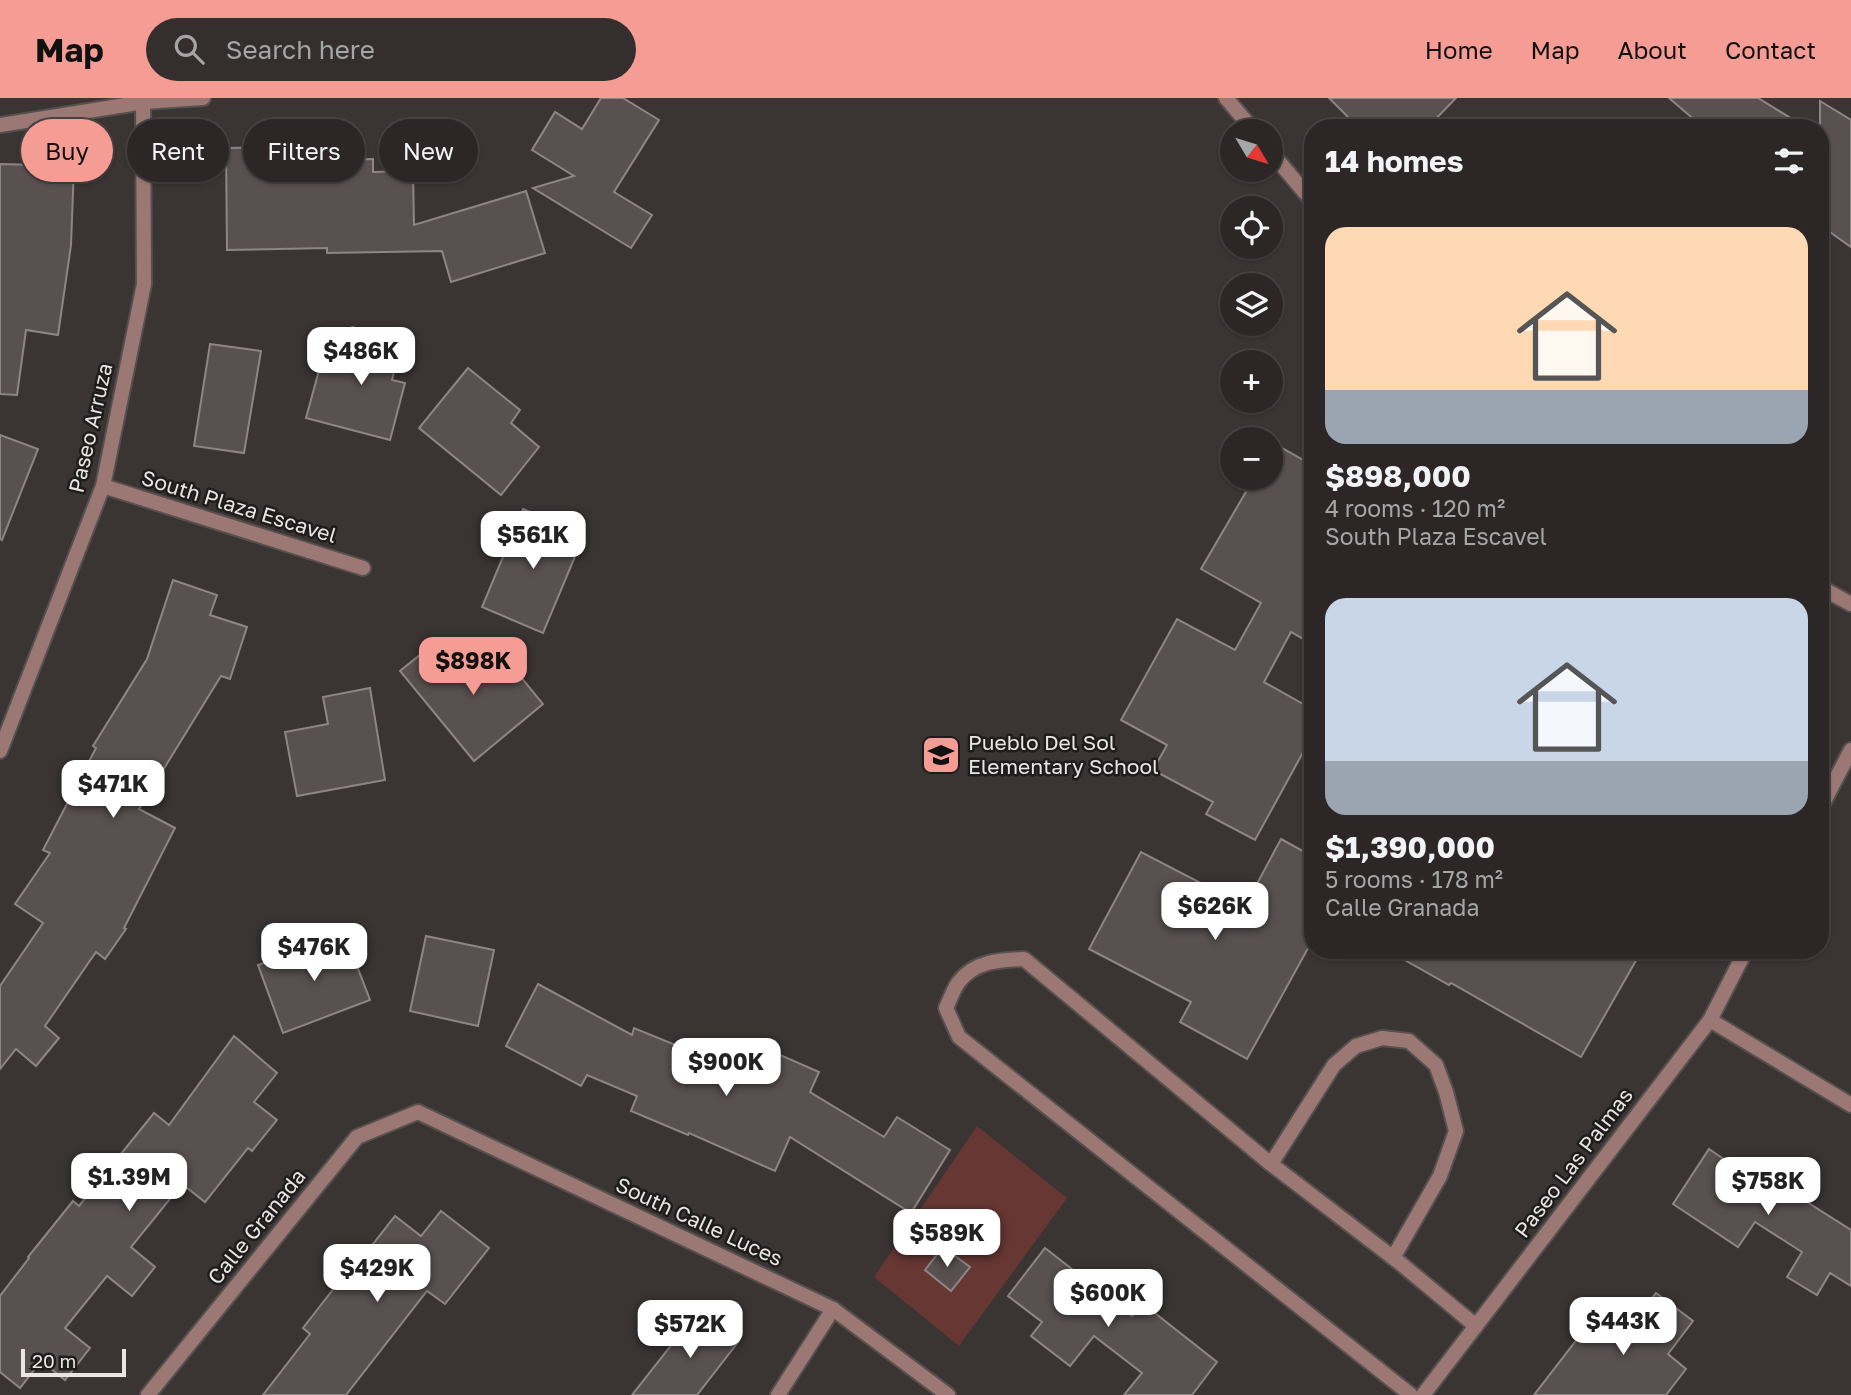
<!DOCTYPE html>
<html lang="en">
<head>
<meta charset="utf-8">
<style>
  :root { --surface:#2c2726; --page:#342f2e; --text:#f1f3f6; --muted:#a6a5a7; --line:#484443; --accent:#f59c94 }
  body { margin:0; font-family:"Golos Text",sans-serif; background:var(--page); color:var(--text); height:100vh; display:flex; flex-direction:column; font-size:26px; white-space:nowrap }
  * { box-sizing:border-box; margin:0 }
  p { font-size:23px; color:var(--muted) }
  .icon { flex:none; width:38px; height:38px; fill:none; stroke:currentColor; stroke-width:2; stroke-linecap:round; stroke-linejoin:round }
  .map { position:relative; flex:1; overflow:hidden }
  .details { position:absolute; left:1304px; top:21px; width:525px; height:840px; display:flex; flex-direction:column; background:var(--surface); border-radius:28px; box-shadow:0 2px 5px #0004,0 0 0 2px var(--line) }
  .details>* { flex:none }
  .banner { position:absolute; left:21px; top:21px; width:665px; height:63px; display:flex; gap:14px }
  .needle { width:46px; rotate:128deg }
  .fabs { position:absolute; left:1220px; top:21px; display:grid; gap:14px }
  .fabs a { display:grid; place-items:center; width:63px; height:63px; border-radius:50%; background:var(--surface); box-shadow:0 2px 5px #0004,0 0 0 2px var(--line); font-size:35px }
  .scale { position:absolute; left:21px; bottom:18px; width:105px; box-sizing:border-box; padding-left:7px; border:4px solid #e9e5e4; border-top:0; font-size:19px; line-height:24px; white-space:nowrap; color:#e9e5e4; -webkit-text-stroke:5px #1f1c1c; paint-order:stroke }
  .price { position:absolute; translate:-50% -60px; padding:0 16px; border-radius:14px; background:#fff; color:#222; font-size:23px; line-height:46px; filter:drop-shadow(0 2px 4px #0008) }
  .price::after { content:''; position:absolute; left:50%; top:42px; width:21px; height:16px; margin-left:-10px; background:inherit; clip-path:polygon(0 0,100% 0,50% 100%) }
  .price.current { background:var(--accent); color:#111 }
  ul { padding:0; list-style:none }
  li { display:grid; align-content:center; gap:14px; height:371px; padding:0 21px }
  li span { display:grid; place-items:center; height:217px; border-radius:21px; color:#555 }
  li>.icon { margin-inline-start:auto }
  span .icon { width:126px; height:126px; fill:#fffc; stroke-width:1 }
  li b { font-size:30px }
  h2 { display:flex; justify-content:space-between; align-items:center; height:84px; padding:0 21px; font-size:30px }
  .chip { padding:0 24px; border-radius:32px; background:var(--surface); box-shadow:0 2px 5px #0004,0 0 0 2px var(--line); font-size:24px; line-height:63px }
  .chip.current { background:var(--accent); color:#111 }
  header { display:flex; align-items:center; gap:42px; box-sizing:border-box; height:98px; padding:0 35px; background:var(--accent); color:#111 }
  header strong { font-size:33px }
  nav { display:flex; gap:38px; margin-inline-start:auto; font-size:24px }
  .search { width:490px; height:63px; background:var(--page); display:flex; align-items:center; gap:18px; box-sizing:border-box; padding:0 24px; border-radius:38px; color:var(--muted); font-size:26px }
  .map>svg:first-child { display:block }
  .green { fill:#663733 }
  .building { fill:#585150; stroke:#8e8685; stroke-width:2 }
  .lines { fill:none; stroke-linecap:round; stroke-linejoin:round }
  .lane-casing { stroke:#56504f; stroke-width:18 }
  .street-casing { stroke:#56504f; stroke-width:18 }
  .lane { stroke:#9c7875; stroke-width:14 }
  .street { stroke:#9c7875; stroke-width:14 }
  .labels { text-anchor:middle; stroke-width:5; stroke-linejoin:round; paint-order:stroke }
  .street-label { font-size:21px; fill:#e9e5e4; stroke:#1f1c1c }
  .poi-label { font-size:21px; fill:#e9e5e4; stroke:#1f1c1c; text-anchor:start }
</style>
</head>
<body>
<header>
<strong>Map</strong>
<div class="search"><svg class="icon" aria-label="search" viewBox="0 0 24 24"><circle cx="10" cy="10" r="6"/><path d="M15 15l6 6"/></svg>Search here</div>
<nav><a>Home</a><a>Map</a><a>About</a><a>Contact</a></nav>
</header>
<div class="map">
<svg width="1851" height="1297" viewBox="0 0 1851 1297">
  <rect width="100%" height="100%" fill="#3a3433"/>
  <path class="green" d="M977,1028L1067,1100L959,1248L874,1179Z"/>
  <g class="building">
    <path d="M601,0H623L659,22L614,94L652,117L631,150L533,90L574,78L532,52L555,14L582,31Z"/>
    <path d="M1329,0H1456L1427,30H1359Z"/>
    <path d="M1669,0H1758L1807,30H1704Z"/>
    <path d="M1820,3L1851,22V149L1820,127Z"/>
    <path d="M276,49V63L373,61V74L413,73L414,127L526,93L545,155L451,184L442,153L327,155V150L227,152L226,50Z"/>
    <path d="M0,66L74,68L71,147L58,237L26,232L17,297L0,296Z"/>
    <path d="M352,229L402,242L392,282L405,285L390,342L306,320L321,265L341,270Z"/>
    <path d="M210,246L261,253L244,355L194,348Z"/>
    <path d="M468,270L520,312L511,325L539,349L501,397L419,330Z"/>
    <path d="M0,337L38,351L2,442L0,441Z"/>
    <path d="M1270,343L1312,367V546L1291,534L1264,584L1312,611V638L1255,742L1206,716L1213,704L1153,672L1167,647L1121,622L1177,521L1235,552L1261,505L1201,471L1254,380H1270Z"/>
    <path d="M523,411L584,437L543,535L482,509Z"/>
    <path d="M173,482L217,497L210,517L247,529L230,581L221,578L139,711L175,730L124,830L126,831L105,861L96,854L45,928L59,940L36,968L16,951L0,971V888L43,825L15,806L50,755L43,752L96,650L93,648L147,561Z"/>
    <path d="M437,543L465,578L498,551L543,606L474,663L400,573Z"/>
    <path d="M370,590L385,682L297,698L285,634L328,626L323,599Z"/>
    <path d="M1281,741L1312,758V843L1247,961L1180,924L1191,904L1089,851L1141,754L1245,808Z"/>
    <path d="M344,834L370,902L283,935L258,867Z"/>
    <path d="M426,838L494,852L478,928L410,913Z"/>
    <path d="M1387,852H1642L1581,959L1451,885L1449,887Z"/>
    <path d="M538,886L632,937L634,930L749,977L762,949L819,974L810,994L884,1039L897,1019L950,1052L911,1115L790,1039L775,1073L689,1035L688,1037L631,1013L637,998L587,977L581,988L506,948Z"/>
    <path d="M234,938L277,975L254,1004L277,1022L252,1053L248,1050L205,1104L182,1086L131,1149L155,1169L132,1198L107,1178L65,1230L90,1250L65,1282L41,1263L20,1290L0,1274V1198L29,1160L28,1159L73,1103L79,1108L154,1015L169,1027Z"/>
    <path d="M1709,1051L1756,1083L1773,1060L1796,1076L1785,1090L1851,1132V1188L1830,1175L1817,1197L1787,1179L1802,1154L1755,1124L1738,1149L1673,1106Z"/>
    <path d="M441,1113L489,1150L445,1206L427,1193L346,1297H263L310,1236L303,1230L338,1185L341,1187L395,1118L421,1138Z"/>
    <path d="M943,1149L970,1169L951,1193L925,1172Z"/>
    <path d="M1045,1150L1132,1218L1142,1205L1217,1264L1192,1297H1124L1142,1275L1094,1238L1070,1268L1031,1238L1042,1224L1008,1198Z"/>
    <path d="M1656,1195L1693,1223L1668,1256L1686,1271L1666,1297H1534L1595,1218L1622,1239Z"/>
    <path d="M699,1212L739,1243L697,1297H632Z"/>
  </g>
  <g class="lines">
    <defs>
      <g id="lane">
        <path d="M1271,1066L1334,967L1356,948L1382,940L1409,943L1436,967L1446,994L1456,1033L1440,1078L1393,1160"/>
        <path d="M1411,1297L959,939L946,910C950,902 953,892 958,885C974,863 999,862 1024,861L1271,1066L1400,1165L1476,1228"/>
      </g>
      <g id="street">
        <path d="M1226,0L1254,33"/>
        <path d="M0,27L144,4L203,0"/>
        <path d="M1270,53L1312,103"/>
        <path d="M103,388L363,470"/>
        <path d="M1820,489L1851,506"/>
        <path d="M0,653L103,388L144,186L143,0"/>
        <path d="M1820,711L1851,652"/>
        <path d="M1710,922L1851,1007"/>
        <path d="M148,1297L357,1039L418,1014L833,1211L948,1297"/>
        <path d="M778,1297L833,1211"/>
        <path d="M1423,1297L1710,922L1746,852"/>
      </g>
    </defs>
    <use href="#lane" class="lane-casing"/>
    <use href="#street" class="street-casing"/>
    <use href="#lane" class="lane"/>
    <use href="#street" class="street"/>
  </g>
  <defs>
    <symbol id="school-square" viewBox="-11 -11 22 22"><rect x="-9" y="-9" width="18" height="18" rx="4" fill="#f59c94" stroke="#1f1c1c"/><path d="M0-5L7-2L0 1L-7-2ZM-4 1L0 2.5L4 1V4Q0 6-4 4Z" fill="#111"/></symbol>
  </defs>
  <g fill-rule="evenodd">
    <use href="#school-square" x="919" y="635" width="44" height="44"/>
  </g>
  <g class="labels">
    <g class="street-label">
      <text transform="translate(91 330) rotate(-77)" y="7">Paseo Arruza</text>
      <text transform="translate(239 409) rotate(17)" y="7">South Plaza Escavel</text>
      <text transform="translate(1574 1065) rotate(-53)" y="7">Paseo Las Palmas</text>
      <text transform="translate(699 1124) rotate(25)" y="7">South Calle Luces</text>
      <text transform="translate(257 1129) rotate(-51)" y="7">Calle Granada</text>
    </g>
    <g class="poi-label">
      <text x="968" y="652">Pueblo Del Sol<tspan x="968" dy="24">Elementary School</tspan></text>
    </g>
  </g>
</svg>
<div class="fabs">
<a><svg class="needle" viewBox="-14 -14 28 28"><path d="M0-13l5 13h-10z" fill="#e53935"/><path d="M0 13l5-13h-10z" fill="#a6a5a7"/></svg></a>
<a><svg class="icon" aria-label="locate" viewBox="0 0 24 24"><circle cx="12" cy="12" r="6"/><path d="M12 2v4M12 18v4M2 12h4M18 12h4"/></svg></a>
<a><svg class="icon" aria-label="layers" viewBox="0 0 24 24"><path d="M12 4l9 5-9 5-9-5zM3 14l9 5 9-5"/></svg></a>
<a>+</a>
<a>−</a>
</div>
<div class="scale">20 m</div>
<b class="price" style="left:361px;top:289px">$486K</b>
<b class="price" style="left:533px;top:473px">$561K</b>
<b class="price current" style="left:473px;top:599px">$898K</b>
<b class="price" style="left:113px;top:722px">$471K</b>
<b class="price" style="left:1215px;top:844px">$626K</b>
<b class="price" style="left:314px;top:885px">$476K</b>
<b class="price" style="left:726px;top:1000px">$900K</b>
<b class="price" style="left:129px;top:1115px">$1.39M</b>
<b class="price" style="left:1768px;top:1119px">$758K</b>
<b class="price" style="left:947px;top:1171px">$589K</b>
<b class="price" style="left:377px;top:1206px">$429K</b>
<b class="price" style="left:1108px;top:1231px">$600K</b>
<b class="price" style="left:1623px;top:1259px">$443K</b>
<b class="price" style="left:690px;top:1262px">$572K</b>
<div class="banner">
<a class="chip current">Buy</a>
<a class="chip">Rent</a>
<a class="chip">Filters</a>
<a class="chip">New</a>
</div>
<section class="details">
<h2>14 homes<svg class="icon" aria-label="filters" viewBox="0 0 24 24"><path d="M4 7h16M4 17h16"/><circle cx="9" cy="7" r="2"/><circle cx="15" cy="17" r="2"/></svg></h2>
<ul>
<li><span style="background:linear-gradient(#ffd9b3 75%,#9aa5b1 0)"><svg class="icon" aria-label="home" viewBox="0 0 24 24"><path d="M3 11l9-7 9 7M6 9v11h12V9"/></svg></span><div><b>$898,000</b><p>4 rooms · 120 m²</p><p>South Plaza Escavel</p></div></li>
<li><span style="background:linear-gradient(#c9d6e8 75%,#9aa5b1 0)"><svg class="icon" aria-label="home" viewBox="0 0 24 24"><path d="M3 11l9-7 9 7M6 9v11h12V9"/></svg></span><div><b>$1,390,000</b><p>5 rooms · 178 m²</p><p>Calle Granada</p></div></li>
</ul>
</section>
</div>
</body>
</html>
